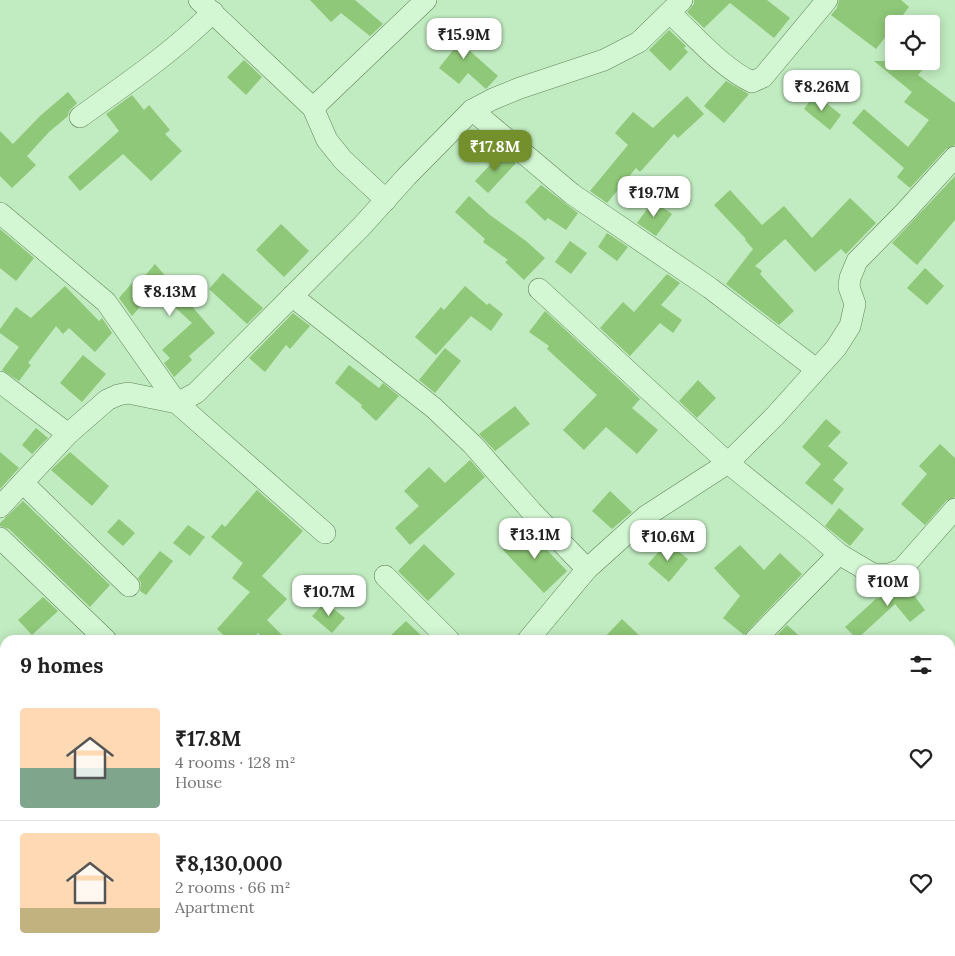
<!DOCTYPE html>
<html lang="en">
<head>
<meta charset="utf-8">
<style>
  :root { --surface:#fff; --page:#f2f2f2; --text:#222; --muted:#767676; --line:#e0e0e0; --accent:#73902c }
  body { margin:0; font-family:Lora,serif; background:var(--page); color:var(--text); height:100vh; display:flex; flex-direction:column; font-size:19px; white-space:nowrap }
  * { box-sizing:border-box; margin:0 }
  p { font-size:16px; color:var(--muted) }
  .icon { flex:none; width:28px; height:28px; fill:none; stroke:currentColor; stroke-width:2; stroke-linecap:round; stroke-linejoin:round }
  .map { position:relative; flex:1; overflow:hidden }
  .side { position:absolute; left:0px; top:635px; width:955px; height:321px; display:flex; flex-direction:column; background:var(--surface); border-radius:15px 15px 0 0; box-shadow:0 2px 12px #0003 }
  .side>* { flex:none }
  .buttons { position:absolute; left:885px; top:15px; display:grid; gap:10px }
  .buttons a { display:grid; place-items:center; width:55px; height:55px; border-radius:5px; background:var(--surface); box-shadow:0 2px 12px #0003; font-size:25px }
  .price { position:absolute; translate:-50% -42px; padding:0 11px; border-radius:10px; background:#fff; color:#222; font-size:16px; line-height:32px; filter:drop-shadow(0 1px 2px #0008) }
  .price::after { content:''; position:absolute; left:50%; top:30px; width:15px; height:11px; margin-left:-8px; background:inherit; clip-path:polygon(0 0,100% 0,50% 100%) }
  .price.on { background:var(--accent); color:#fff }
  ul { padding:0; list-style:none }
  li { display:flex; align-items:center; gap:15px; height:125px; padding:0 20px }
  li+li { border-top:1px solid var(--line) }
  li span { display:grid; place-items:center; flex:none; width:140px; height:100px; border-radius:5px; color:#555 }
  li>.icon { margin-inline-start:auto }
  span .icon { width:60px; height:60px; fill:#fffc; stroke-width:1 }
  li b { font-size:21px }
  h2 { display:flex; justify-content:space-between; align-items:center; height:60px; padding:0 20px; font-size:21px }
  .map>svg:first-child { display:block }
  .building { fill:#8fc878 }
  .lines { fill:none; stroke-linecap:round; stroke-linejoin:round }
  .minor-casing { stroke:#618459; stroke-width:22 }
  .minor { stroke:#d3f7d3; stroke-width:21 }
</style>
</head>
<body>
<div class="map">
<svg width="955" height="956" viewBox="0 0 955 956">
  <rect width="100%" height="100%" fill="#c1ebc0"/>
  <g class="building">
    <path d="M310,0H355L383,24L370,36L341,13L331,22Z"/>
    <path d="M694,0H767L790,18L774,38L730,3L704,28L687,12L694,4Z"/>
    <path d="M839,0H901L909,7L896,24H894V26L876,49L831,15L837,8Z"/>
    <path d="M456,21L469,33L461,43L498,76L486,89L468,73L459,84L439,68L454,49L441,39Z"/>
    <path d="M669,30L686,46L684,48L688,52L670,71L649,50Z"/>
    <path d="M244,60L262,77L246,95L227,77Z"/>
    <path d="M874,61H930L918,75L955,103V145L946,149L910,188L897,177L904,168L852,123L864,109L908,147L929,120L904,102L912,92Z"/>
    <path d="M726,81L749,94L724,123L704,106Z"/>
    <path d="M68,92L77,103L69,111L68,116L49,132L27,156L36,165L12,188L0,176V131L13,144L40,116Z"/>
    <path d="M815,94L841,115L830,130L804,109Z"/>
    <path d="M132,95L144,110L149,105L170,130L165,134L182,151L151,181L123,154L80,191L68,177L119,131L106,114Z"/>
    <path d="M687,96L704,114L678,138L674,134L640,172L636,168L607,203L590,191L628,145L615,133L633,112L653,128Z"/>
    <path d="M502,152L516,163L488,193L475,181Z"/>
    <path d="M955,176V220L917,265L892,243Z"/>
    <path d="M541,185L578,213L566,230L548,218L545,221L525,202Z"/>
    <path d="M730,190L762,225L784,206L812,238L850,198L876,223L846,254L841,249L815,272L785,239L755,266L762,271L760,274L794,311L779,325L726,284L753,249L745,240L746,239L714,205Z"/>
    <path d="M469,196L490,215L526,241L545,258L524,280L505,262L508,260L483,242L485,239L455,212Z"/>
    <path d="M653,201L672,214L656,236L637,223Z"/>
    <path d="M281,224L309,251L284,277L256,250Z"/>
    <path d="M0,229L34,258L16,281L0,268Z"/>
    <path d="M607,233L628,247L617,261L598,247Z"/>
    <path d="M570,241L587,253L571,274L555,262Z"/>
    <path d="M155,264L215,333L189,356L192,360L174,377L164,363L170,358L162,350L192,323L157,291L156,293L154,291L132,316L119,298L132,283L136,286Z"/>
    <path d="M925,268L944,286L927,305L907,288Z"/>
    <path d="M223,273L263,308L247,324L209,289Z"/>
    <path d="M667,274L680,283L661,305L682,320L673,333L660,323L630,356L600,328L623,302L634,312Z"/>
    <path d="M65,286L99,321L102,318L112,333L95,352L69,328L63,334L56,326L28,363L31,365L19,381L2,370L19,347L0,333V329L16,307L31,318Z"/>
    <path d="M465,286L487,305L489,303L503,314L491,331L471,316L436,355L415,337L441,307L444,310Z"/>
    <path d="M545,311L640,399L632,408L658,430L637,454L606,427L584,450L563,430L597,395L547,349L549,346L529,332Z"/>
    <path d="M293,313L310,326L290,349L286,345L265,372L249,358Z"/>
    <path d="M445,348L461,361L435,393L419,380Z"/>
    <path d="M83,355L106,374L82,402L60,383Z"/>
    <path d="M349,365L379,388L383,383L399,396L376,421L361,407L362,405L335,383Z"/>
    <path d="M698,380L716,398L697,418L679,401Z"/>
    <path d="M515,406L530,424L495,451L479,434Z"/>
    <path d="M826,419L841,432L828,446L848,463L833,480L844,489L832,505L805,483L821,464L802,447Z"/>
    <path d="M36,428L48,438L32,454L22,445Z"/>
    <path d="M940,444L955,458V497L946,501L925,525L901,504L927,474L919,466Z"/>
    <path d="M0,452L19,468L0,489Z"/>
    <path d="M70,452L109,486L92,506L51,470Z"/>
    <path d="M470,460L485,477L410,545L395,528L419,506L404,491L429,467L445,483Z"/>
    <path d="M257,490L303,531L262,576L287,599L267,620L287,640H265L258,633L252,640H229L217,629L250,592L232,578L243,563L211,537L222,524L225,527Z"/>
    <path d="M610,491L632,512L612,529L592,511Z"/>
    <path d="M23,501L110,585L90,607L9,529L0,526V523Z"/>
    <path d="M839,508L864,529L850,546L825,526Z"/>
    <path d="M119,519L135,533L123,546L107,532Z"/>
    <path d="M188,525L205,537L190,556L173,543Z"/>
    <path d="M526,528L567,571L544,593L503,550Z"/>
    <path d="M667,542L688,559L669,582L648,564Z"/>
    <path d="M424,544L455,574L428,601L398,571Z"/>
    <path d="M740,545L764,570L780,553L802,574L744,635L723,618L740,596L714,568Z"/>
    <path d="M160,551L173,561L146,595L140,591L141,583L138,578Z"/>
    <path d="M913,575L919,582L910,590L925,610L910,622L895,604L857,639L845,627L877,598L878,599L896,585L907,580Z"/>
    <path d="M333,576L346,589L333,602L320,590Z"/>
    <path d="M43,597L58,611L32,635L18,620Z"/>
    <path d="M325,602L345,618L332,633L312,616Z"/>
    <path d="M622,619L644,640H602Z"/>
    <path d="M406,621L426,640H386Z"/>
    <path d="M787,625L804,640H776L774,638Z"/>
  </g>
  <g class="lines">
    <defs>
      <g id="minor">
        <path d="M199,0L313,108L327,140L343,160L386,200"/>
        <path d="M670,13C695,36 722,68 752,82L763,77L827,0"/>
        <path d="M313,108L426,0"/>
        <path d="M472,110L572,194L710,288L816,369"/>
        <path d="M80,117C126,84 172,53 213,12"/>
        <path d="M955,157L905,212L857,261L850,278L849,287L855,304L850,326L836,348L775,416L728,463L815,533L839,554L873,574H889L902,569L955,509"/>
        <path d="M0,213L106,302L177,403L325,533"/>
        <path d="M292,296L434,408L473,445L532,512L587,569L646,516L728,463L539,289"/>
        <path d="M0,382L68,434"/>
        <path d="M23,483L129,586"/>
        <path d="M0,507L68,434L107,400L118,395L128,393L177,403L196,393L362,226L407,176L472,110L493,99L520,88L604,60L639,42L682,0"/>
        <path d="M0,538L106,640"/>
        <path d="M385,576L449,640"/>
        <path d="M528,640L587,569"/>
        <path d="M755,640L839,554"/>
        <path d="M950,715L955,712"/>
        <path d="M0,747L5,742"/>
        <path d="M0,853L5,849"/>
        <path d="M950,868L955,874"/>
        <path d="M194,951L199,956"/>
        <path d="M436,951L441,956"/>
        <path d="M835,951L840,956"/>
        <path d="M136,956L139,953L137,951"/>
        <path d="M690,956L695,951"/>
      </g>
    </defs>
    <use href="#minor" class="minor-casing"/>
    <use href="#minor" class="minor"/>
  </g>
</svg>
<div class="buttons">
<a><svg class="icon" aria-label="locate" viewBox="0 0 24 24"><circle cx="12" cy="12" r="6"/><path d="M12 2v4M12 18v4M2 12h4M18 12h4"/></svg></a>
</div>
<b class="price" style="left:464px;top:60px">₹15.9M</b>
<b class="price" style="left:822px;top:112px">₹8.26M</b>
<b class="price on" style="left:495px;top:172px">₹17.8M</b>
<b class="price" style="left:654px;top:218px">₹19.7M</b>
<b class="price" style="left:170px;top:317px">₹8.13M</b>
<b class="price" style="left:535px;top:560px">₹13.1M</b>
<b class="price" style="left:668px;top:562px">₹10.6M</b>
<b class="price" style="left:888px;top:607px">₹10M</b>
<b class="price" style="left:329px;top:617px">₹10.7M</b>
<section class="side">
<h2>9 homes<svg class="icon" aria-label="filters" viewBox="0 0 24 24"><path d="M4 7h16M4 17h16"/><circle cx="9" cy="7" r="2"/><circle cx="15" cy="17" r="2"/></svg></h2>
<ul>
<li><span style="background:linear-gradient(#ffd9b3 60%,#7fa58c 0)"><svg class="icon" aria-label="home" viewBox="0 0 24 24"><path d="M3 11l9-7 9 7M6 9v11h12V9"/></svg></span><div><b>₹17.8M</b><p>4 rooms · 128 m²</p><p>House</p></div><svg class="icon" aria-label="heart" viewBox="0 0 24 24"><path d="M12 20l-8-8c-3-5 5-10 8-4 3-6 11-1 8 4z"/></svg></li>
<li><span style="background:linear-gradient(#ffd9b3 75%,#c2b280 0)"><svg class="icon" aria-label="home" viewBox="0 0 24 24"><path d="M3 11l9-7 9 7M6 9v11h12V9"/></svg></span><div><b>₹8,130,000</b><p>2 rooms · 66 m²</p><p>Apartment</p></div><svg class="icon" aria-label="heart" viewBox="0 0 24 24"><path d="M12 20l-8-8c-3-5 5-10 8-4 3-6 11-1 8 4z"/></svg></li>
</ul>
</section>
</div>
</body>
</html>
